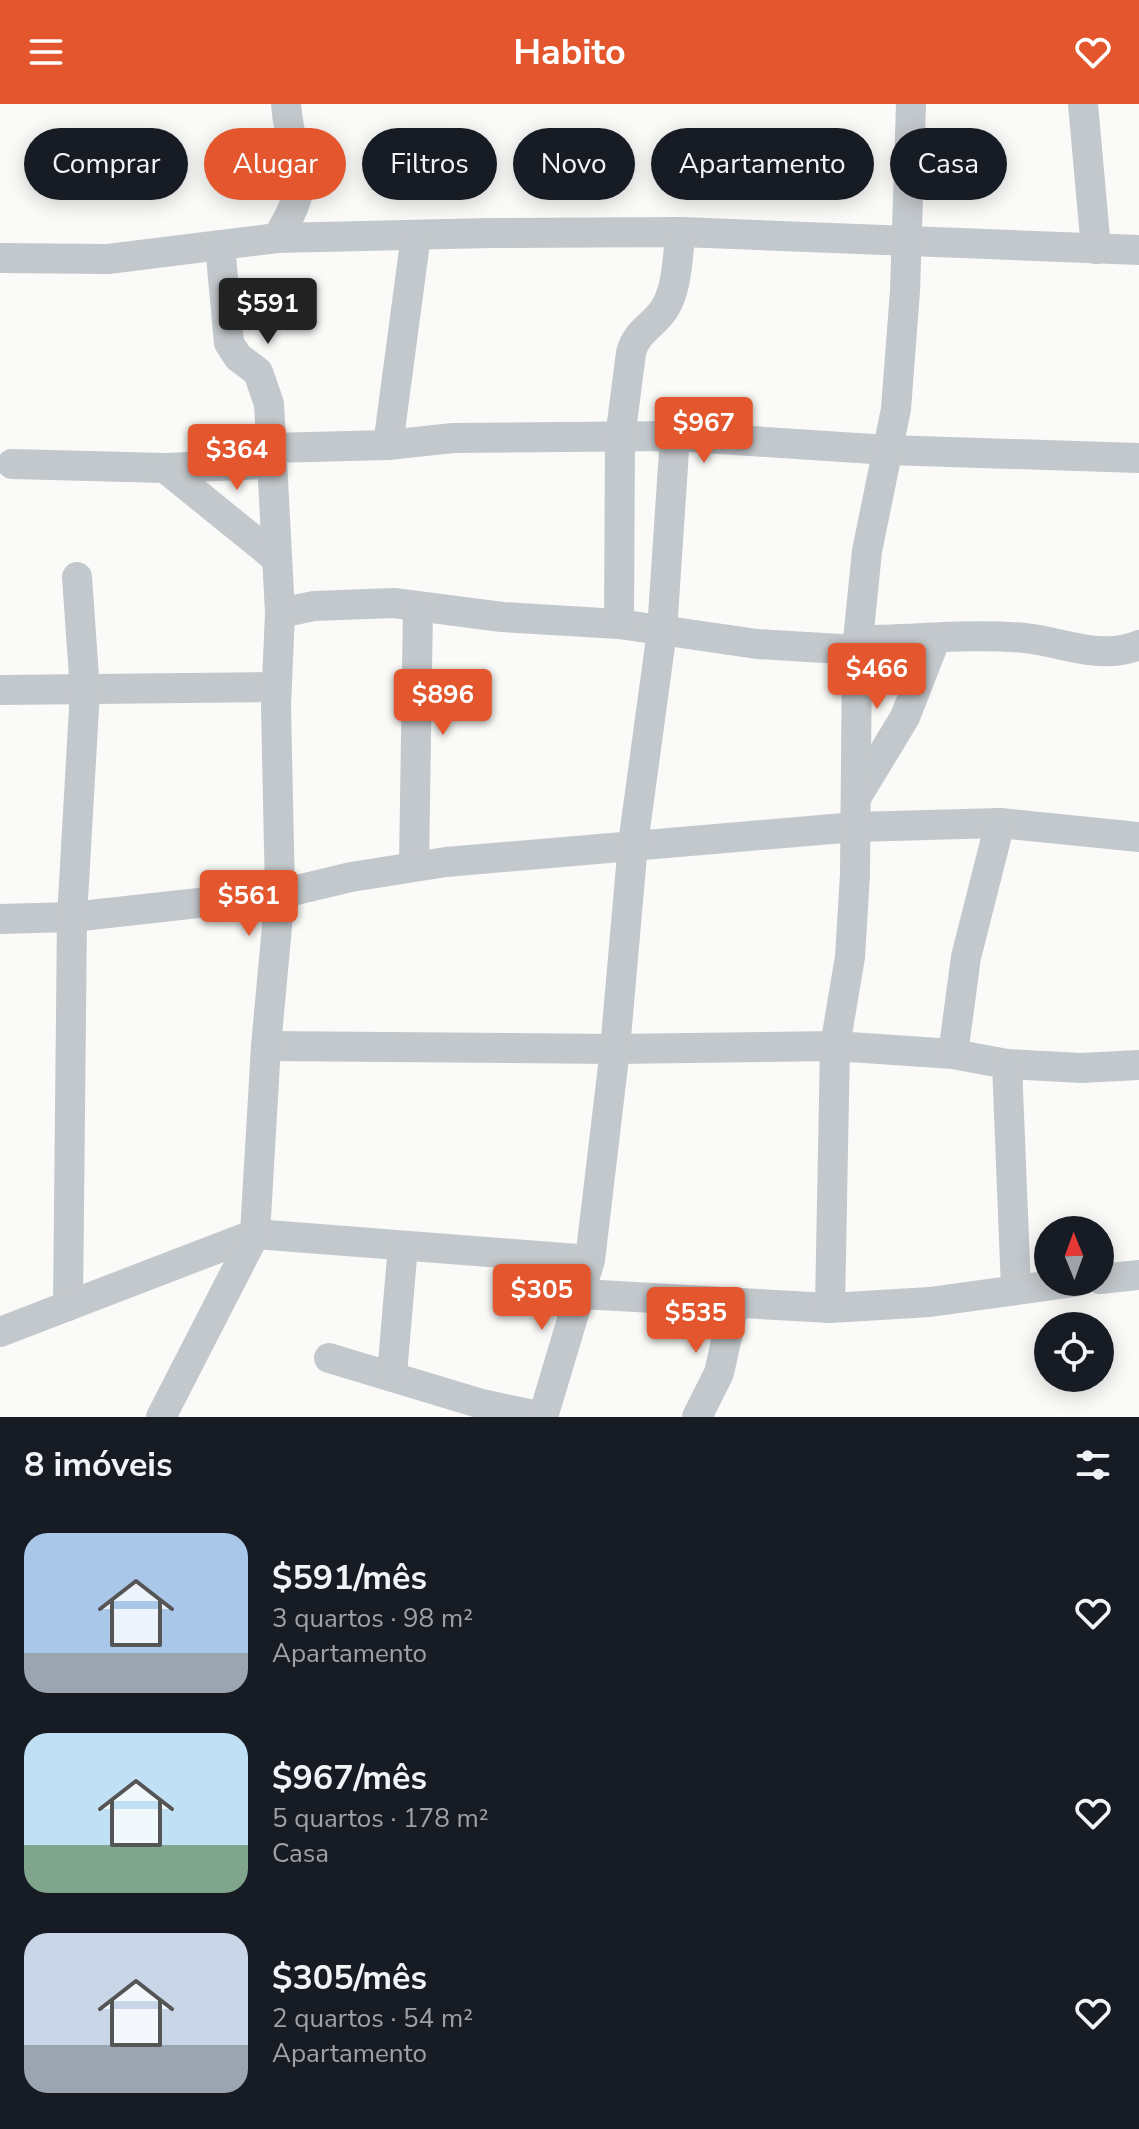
<!DOCTYPE html>
<html lang="pt">
<head>
<meta charset="utf-8">
<style>
  :root { --surface:#171b24; --page:#20242c; --text:#f1f3f6; --muted:#9ea1a6; --accent:#e4572e }
  body { margin:0; font-family:"Nunito Sans",sans-serif; background:var(--page); color:var(--text); height:100vh; display:flex; flex-direction:column; font-size:30px; white-space:nowrap }
  * { box-sizing:border-box; margin:0 }
  p { font-size:26px; color:var(--muted) }
  .icon { flex:none; width:44px; height:44px; fill:none; stroke:currentColor; stroke-width:2; stroke-linecap:round; stroke-linejoin:round }
  .map { position:relative; height:1313px; overflow:hidden }
  .details { display:flex; flex-direction:column; background:var(--surface); flex:1 }
  .details>* { flex:none }
  .banner { position:absolute; left:24px; top:24px; width:1092px; height:72px; display:flex; gap:16px }
  .needle { width:52px; rotate:359deg }
  .tools { position:absolute; left:1034px; top:1112px; display:grid; gap:16px }
  .tools a { display:grid; place-items:center; width:80px; height:80px; border-radius:50%; background:var(--surface); box-shadow:0 4px 20px #0003; font-size:40px }
  .price { position:absolute; translate:-50% -68px; padding:0 18px; border-radius:8px; background:var(--accent); color:#fff; font-size:26px; line-height:52px; filter:drop-shadow(0 2px 4px #0008) }
  .price::after { content:''; position:absolute; left:50%; top:48px; width:24px; height:18px; margin-left:-12px; background:inherit; clip-path:polygon(0 0,100% 0,50% 100%) }
  .price.selected { background:#222; color:#fff }
  ul { padding:0; list-style:none }
  li { display:flex; align-items:center; gap:24px; height:200px; padding:0 24px }
  li span { display:grid; place-items:center; flex:none; width:224px; height:160px; border-radius:24px; color:#555 }
  li>.icon { margin-inline-start:auto }
  span .icon { width:96px; height:96px; fill:#fffc; stroke-width:1 }
  li b { font-size:34px }
  h2 { display:flex; justify-content:space-between; align-items:center; height:96px; padding:0 24px; font-size:34px }
  .tag { padding:0 28px; border-radius:36px; background:var(--surface); box-shadow:0 4px 20px #0003; font-size:28px; line-height:72px }
  .tag.selected { background:var(--accent); color:#fff }
  header { display:flex; justify-content:space-between; align-items:center; height:104px; padding:0 24px; background:var(--accent); color:#fff; font-size:36px; font-weight:700 }
  .map>svg:first-child { display:block }
  .lines { fill:none; stroke-linecap:round; stroke-linejoin:round }
  .minor { stroke:#c3c8cc; stroke-width:30 }
</style>
</head>
<body>
<header><svg class="icon" aria-label="menu" viewBox="0 0 24 24"><path d="M4 6h16M4 12h16M4 18h16"/></svg>Habito<svg class="icon" aria-label="heart" viewBox="0 0 24 24"><path d="M12 20l-8-8c-3-5 5-10 8-4 3-6 11-1 8 4z"/></svg></header>
<div class="map">
<svg width="1139" height="1313" viewBox="0 0 1139 1313">
  <rect width="100%" height="100%" fill="#fafaf8"/>
  <g class="lines">
    <g class="minor">
      <path d="M1083,0L1096,145"/>
      <path d="M277,134C319,66 291,67 286,0"/>
      <path d="M0,154L108,155L277,134L491,129L681,128L1139,146"/>
      <path d="M388,341L416,131"/>
      <path d="M271,344L388,341L453,334L675,332L888,346L1139,354"/>
      <path d="M12,360L165,364L270,360"/>
      <path d="M165,364L276,454"/>
      <path d="M280,509L314,502L394,499L502,513L619,520L757,540L857,546"/>
      <path d="M619,520L620,334L631,249C636,227 654,222 665,204C678,183 677,151 681,128"/>
      <path d="M859,536C913,536 970,529 1025,534C1063,538 1101,557 1139,541"/>
      <path d="M0,586L276,583"/>
      <path d="M856,694L905,613L935,536"/>
      <path d="M414,762L418,503"/>
      <path d="M0,815L72,813L280,790L351,773L446,758L855,723L1000,719L1139,733"/>
      <path d="M266,942L615,945L835,942L953,950L1007,960L1081,964L1139,961"/>
      <path d="M953,950L966,853L1000,719"/>
      <path d="M1007,960L1016,1185"/>
      <path d="M1100,1175L1139,1171"/>
      <path d="M582,1190L830,1204L930,1198L1074,1178"/>
      <path d="M68,1202L72,813L85,587L77,473"/>
      <path d="M830,1204L835,942L850,853L855,770L857,546L867,447L896,305L905,187L911,0"/>
      <path d="M0,1228L255,1130L590,1156"/>
      <path d="M329,1254L482,1300L543,1313"/>
      <path d="M392,1270L403,1142"/>
      <path d="M161,1313L255,1130L266,942L280,790L276,602L280,509L269,300L258,268L238,253L229,239L220,141"/>
      <path d="M543,1313L590,1156L615,945L633,740L662,527L675,332"/>
      <path d="M697,1313L719,1269L734,1201"/>
    </g>
  </g>
</svg>
<div class="tools">
<a><svg class="needle" viewBox="-14 -14 28 28"><path d="M0-13l5 13h-10z" fill="#e53935"/><path d="M0 13l5-13h-10z" fill="#9ea1a6"/></svg></a>
<a><svg class="icon" aria-label="locate" viewBox="0 0 24 24"><circle cx="12" cy="12" r="6"/><path d="M12 2v4M12 18v4M2 12h4M18 12h4"/></svg></a>
</div>
<b class="price selected" style="left:268px;top:242px">$591</b>
<b class="price" style="left:704px;top:361px">$967</b>
<b class="price" style="left:237px;top:388px">$364</b>
<b class="price" style="left:877px;top:607px">$466</b>
<b class="price" style="left:443px;top:633px">$896</b>
<b class="price" style="left:249px;top:834px">$561</b>
<b class="price" style="left:542px;top:1228px">$305</b>
<b class="price" style="left:696px;top:1251px">$535</b>
<div class="banner">
<a class="tag">Comprar</a>
<a class="tag selected">Alugar</a>
<a class="tag">Filtros</a>
<a class="tag">Novo</a>
<a class="tag">Apartamento</a>
<a class="tag">Casa</a>
</div>
</div>
<section class="details">
<h2>8 imóveis<svg class="icon" aria-label="filters" viewBox="0 0 24 24"><path d="M4 7h16M4 17h16"/><circle cx="9" cy="7" r="2"/><circle cx="15" cy="17" r="2"/></svg></h2>
<ul>
<li><span style="background:linear-gradient(#a9c7e8 75%,#9aa5b1 0)"><svg class="icon" aria-label="home" viewBox="0 0 24 24"><path d="M3 11l9-7 9 7M6 9v11h12V9"/></svg></span><div><b>$591/mês</b><p>3 quartos · 98 m²</p><p>Apartamento</p></div><svg class="icon" aria-label="heart" viewBox="0 0 24 24"><path d="M12 20l-8-8c-3-5 5-10 8-4 3-6 11-1 8 4z"/></svg></li>
<li><span style="background:linear-gradient(#bfe0f5 70%,#7fa58c 0)"><svg class="icon" aria-label="home" viewBox="0 0 24 24"><path d="M3 11l9-7 9 7M6 9v11h12V9"/></svg></span><div><b>$967/mês</b><p>5 quartos · 178 m²</p><p>Casa</p></div><svg class="icon" aria-label="heart" viewBox="0 0 24 24"><path d="M12 20l-8-8c-3-5 5-10 8-4 3-6 11-1 8 4z"/></svg></li>
<li><span style="background:linear-gradient(#c9d6e8 70%,#9aa5b1 0)"><svg class="icon" aria-label="home" viewBox="0 0 24 24"><path d="M3 11l9-7 9 7M6 9v11h12V9"/></svg></span><div><b>$305/mês</b><p>2 quartos · 54 m²</p><p>Apartamento</p></div><svg class="icon" aria-label="heart" viewBox="0 0 24 24"><path d="M12 20l-8-8c-3-5 5-10 8-4 3-6 11-1 8 4z"/></svg></li>
</ul>
</section>
</body>
</html>
